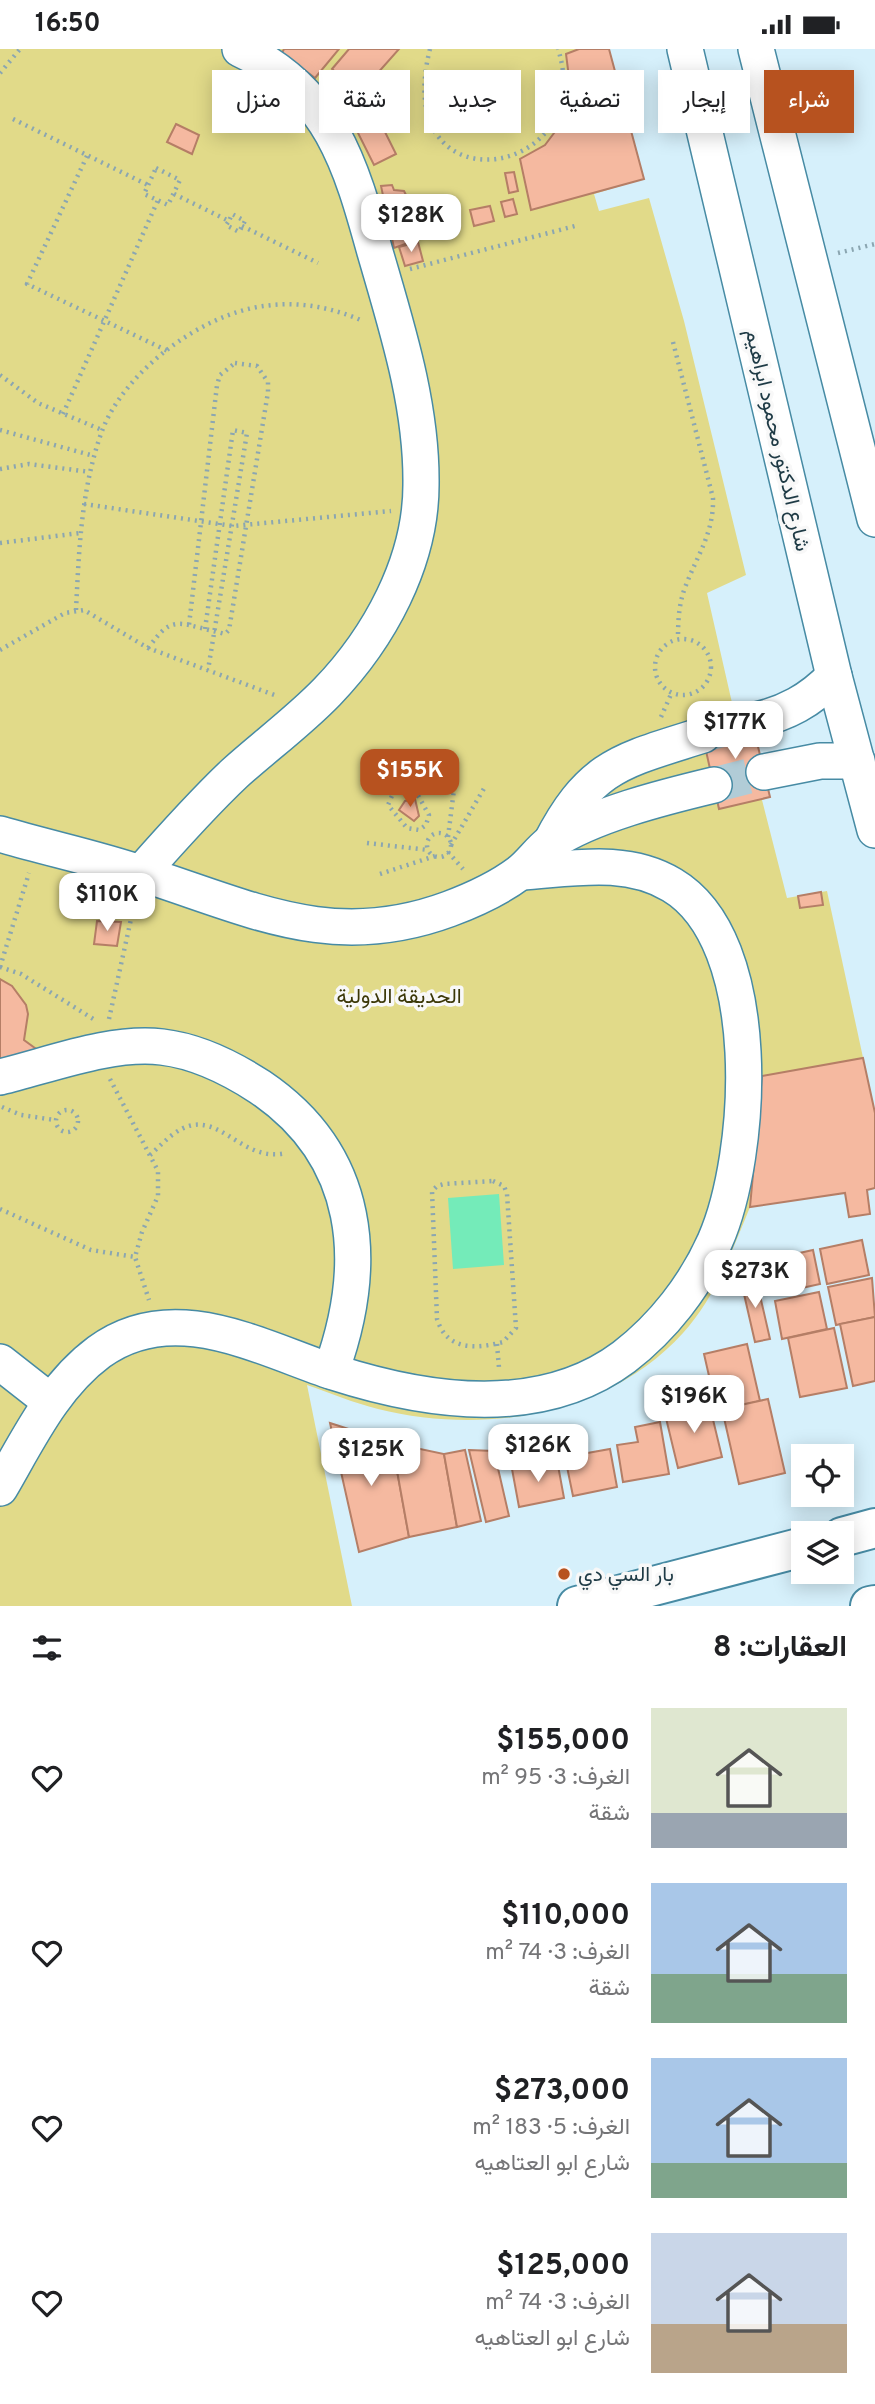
<!DOCTYPE html>
<html lang="ar">
<head>
<meta charset="utf-8">
<style>
  :root { --surface:#fff; --page:#f2f2f2; --text:#202124; --muted:#757577; --accent:#b7521f }
  body { margin:0; font-family:Overpass,Vazirmatn,sans-serif; background:var(--page); color:var(--text); direction:rtl; height:100vh; display:flex; flex-direction:column; font-size:26px; white-space:nowrap }
  * { box-sizing:border-box; margin:0 }
  p { font-size:23px; color:var(--muted) }
  .icon { flex:none; width:38px; height:38px; fill:none; stroke:currentColor; stroke-width:2; stroke-linecap:round; stroke-linejoin:round }
  .map { position:relative; height:1557px; overflow:hidden; direction:ltr }
  .sheet { display:flex; flex-direction:column; background:var(--surface); flex:1 }
  .sheet>* { flex:none }
  .top-card { position:absolute; left:21px; top:21px; width:833px; height:63px; direction:rtl; display:flex; gap:14px }
  .fabs { position:absolute; left:791px; top:1395px; display:grid; gap:14px }
  .fabs a { display:grid; place-items:center; width:63px; height:63px; border-radius:0px; background:var(--surface); box-shadow:0 4px 18px #0003; font-size:35px }
  .price { position:absolute; translate:-50% -60px; padding:0 16px; border-radius:14px; background:#fff; color:#222; font-size:23px; line-height:46px; filter:drop-shadow(0 2px 4px #0008) }
  .price::after { content:''; position:absolute; left:50%; top:42px; width:21px; height:16px; margin-left:-10px; background:inherit; clip-path:polygon(0 0,100% 0,50% 100%) }
  .price.on { background:var(--accent); color:#fff }
  ul { padding:0; list-style:none }
  li { display:flex; align-items:center; gap:21px; height:175px; padding:0 28px }
  li span { display:grid; place-items:center; flex:none; width:196px; height:140px; border-radius:0px; color:#555 }
  li>.icon { margin-inline-start:auto }
  span .icon { width:84px; height:84px; fill:#fffc; stroke-width:1 }
  li b { font-size:30px }
  h2 { display:flex; justify-content:space-between; align-items:center; height:84px; padding:0 28px; font-size:30px }
  .chip { padding:0 24px; border-radius:0px; background:var(--surface); box-shadow:0 4px 18px #0003; font-size:24px; line-height:63px }
  .chip.on { background:var(--accent); color:#fff }
  .status { display:flex; justify-content:space-between; align-items:center; height:49px; padding:0 35px; background:var(--surface); direction:ltr }
  .status svg { height:19px; fill:currentColor }
  .map>svg:first-child { display:block }
  .green { fill:#e1da89 }
  .water { fill:#74ebb9 }
  .building { fill:#f5b9a0; stroke:#b57e66; stroke-width:2 }
  .lines { fill:none; stroke-linecap:round; stroke-linejoin:round }
  .minor-tunnel { stroke:#b1ccd7; stroke-width:35; stroke-dasharray:35 18; stroke-linecap:butt }
  .minor-casing { stroke:#478ba4; stroke-width:38 }
  .major-casing { stroke:#478ba4; stroke-width:42 }
  .path { stroke:#8ba6b1; stroke-width:4.5; stroke-dasharray:2 5; stroke-linecap:butt }
  .minor { stroke:#fff; stroke-width:35 }
  .major { stroke:#fff; stroke-width:38 }
  .poi-dot { fill:#b7521f; stroke:#f8f8f8; stroke-width:2.5 }
  .labels { text-anchor:middle; stroke-width:7; stroke-linejoin:round; paint-order:stroke }
  .street-label { font-size:21px; fill:#1e3a45; stroke:#f8f8f8 }
  .park-label { font-size:21px; fill:#3b3707; stroke:#f8f8f8 }
  .poi-label { font-size:21px; fill:#1e3a45; stroke:#f8f8f8; text-anchor:start }
</style>
</head>
<body>
<div class="status"><b>16:50</b><svg viewBox="0 0 49 12"><path d="M0 12V9h3v3zM5 12V6h3v6zM10 12V3h3v9zM15 12V0h3v12zM26 1h20v11H26zM47 4h2v5h-2z"/></svg></div>
<div class="map">
<svg width="875" height="1557" viewBox="0 0 875 1557">
  <rect width="100%" height="100%" fill="#d6f0fb"/>
  <path class="green" d="M0,0H609L644,130L594,145L599,162L649,149L684,272L746,526L707,544L735,667L750,664L770,748L762,751L787,849L827,842L875,1064V1139L867,1141L870,1165L849,1168L845,1144L750,1158C732,1202 715,1249 683,1284C607,1368 483,1386 378,1360C354,1354 330,1344 307,1336L352,1557H0Z"/>
  <path class="water" d="M499,1145L504,1216L453,1220L448,1149Z"/>
  <g class="building">
    <path d="M284,0H339L315,29L282,4Z"/>
    <path d="M349,0H399L360,44L332,20Z"/>
    <path d="M579,0H609L644,130L531,161L520,110L545,96L563,72L571,44L566,5Z"/>
    <path d="M371,55L396,105L374,116L349,66Z"/>
    <path d="M176,75L199,86L192,105L167,93Z"/>
    <path d="M514,123L518,142L509,144L505,124Z"/>
    <path d="M392,136L394,141L404,142L408,150H412L416,164L440,159L445,181L394,199L381,137Z"/>
    <path d="M513,150L517,165L505,168L501,153Z"/>
    <path d="M490,157L494,172L474,177L470,161Z"/>
    <path d="M418,193L423,212L405,217L399,198Z"/>
    <path d="M750,664L770,748L719,760L700,675Z"/>
    <path d="M415,750L419,767L414,772L399,761L405,752Z"/>
    <path d="M821,843L823,856L800,859L798,847Z"/>
    <path d="M97,872L121,873L117,897L94,895Z"/>
    <path d="M0,930L12,937L26,956L28,965L24,991L39,1002L0,1019Z"/>
    <path d="M863,1009L875,1064V1139L867,1141L870,1165L849,1168L845,1144L750,1158L762,1027Z"/>
    <path d="M862,1191L869,1226L827,1235L820,1200Z"/>
    <path d="M813,1201L820,1235L779,1244L772,1210Z"/>
    <path d="M756,1229L770,1290L755,1293L741,1232Z"/>
    <path d="M872,1229L875,1268L836,1276L828,1238Z"/>
    <path d="M819,1243L827,1280L782,1290L775,1252Z"/>
    <path d="M875,1268V1332L853,1337L840,1275Z"/>
    <path d="M834,1279L847,1339L800,1348L788,1289Z"/>
    <path d="M747,1295L760,1352L717,1362L704,1305Z"/>
    <path d="M768,1350L785,1424L739,1435L722,1360Z"/>
    <path d="M709,1354L722,1408L678,1419L665,1365Z"/>
    <path d="M660,1373L669,1425L623,1433L617,1396L638,1393L635,1378Z"/>
    <path d="M330,1374L392,1394L409,1488L359,1503Z"/>
    <path d="M392,1394L444,1405L457,1478L409,1488Z"/>
    <path d="M610,1400L617,1438L573,1447L565,1408Z"/>
    <path d="M465,1401L481,1472L457,1478L444,1405Z"/>
    <path d="M469,1401L494,1402L509,1467L486,1473Z"/>
    <path d="M557,1411L564,1449L519,1458L512,1420Z"/>
  </g>
  <g class="lines">
    <g class="minor-tunnel">
      <path d="M703,686L752,672"/>
      <path d="M714,736L764,723"/>
    </g>
    <defs>
      <g id="minor">
        <path d="M685,0L834,627L875,781"/>
        <path d="M756,0L875,470"/>
        <path d="M752,672C786,665 811,651 834,627"/>
        <path d="M764,723L820,712H857"/>
        <path d="M0,785C47,799 96,809 143,825C252,860 333,903 449,860C473,851 499,839 519,824C531,815 539,802 550,794C592,766 664,748 714,736"/>
        <path d="M550,795C591,715 622,712 703,686"/>
        <path d="M141,824C171,790 202,755 235,724C265,697 299,672 327,643C379,589 421,513 421,436C422,356 397,279 375,203C351,116 330,41 240,0"/>
        <path d="M0,1028C50,1016 110,992 162,998C196,1002 231,1019 260,1038C362,1107 370,1214 331,1322"/>
        <path d="M0,1313L51,1353"/>
        <path d="M0,1439C28,1391 53,1337 99,1303C173,1249 258,1298 333,1323C426,1353 540,1371 624,1308C663,1278 695,1237 715,1192C753,1106 766,892 672,836C626,808 571,820 521,823"/>
      </g>
      <g id="major">
        <path d="M842,1488L875,1479"/>
        <path d="M577,1557L803,1498"/>
        <path d="M870,1557L875,1556"/>
      </g>
    </defs>
    <use href="#minor" class="minor-casing"/>
    <use href="#major" class="major-casing"/>
    <g class="path">
      <path d="M430,0C388,164 600,130 558,0"/>
      <path d="M0,24L20,0"/>
      <path d="M13,70L148,136"/>
      <path d="M87,107L27,235L168,302"/>
      <path d="M156,119L180,131L168,156L144,145Z"/>
      <path d="M174,145L229,172L226,176L239,183L245,172L232,165L229,172"/>
      <path d="M242,177L318,214"/>
      <path d="M838,204L875,195"/>
      <path d="M410,220L579,176"/>
      <path d="M673,293L713,449C714,483 698,505 686,536C679,553 678,571 678,589"/>
      <path d="M235,314L257,317L268,333V343L229,581L225,585L189,576L217,336L220,326Z"/>
      <path d="M0,326L38,354L102,381"/>
      <path d="M63,365L158,151"/>
      <path d="M0,381L94,407"/>
      <path d="M0,420L29,415L90,423"/>
      <path d="M84,455L233,477L391,462"/>
      <path d="M0,494L80,484"/>
      <path d="M76,561C79,501 81,440 102,382C124,323 201,265 264,257C298,252 331,258 363,272"/>
      <path d="M205,580L233,381L247,384L208,621"/>
      <circle cx="683" cy="618" r="28"/>
      <path d="M148,599C161,583 167,571 189,576"/>
      <path d="M0,601L65,564L84,561L148,599L277,647"/>
      <path d="M661,668L672,643"/>
      <path d="M408,738L415,741L429,766L426,776L419,781L407,779L388,756L394,742Z"/>
      <circle cx="439" cy="796" r="12"/>
      <path d="M448,788L456,725"/>
      <path d="M367,794L428,801"/>
      <path d="M451,796L486,736"/>
      <path d="M448,803L463,820"/>
      <path d="M380,825L435,807"/>
      <path d="M0,918L29,824"/>
      <path d="M0,918L21,925L95,971"/>
      <path d="M109,970L135,852"/>
      <path d="M110,1030L158,1122V1147L142,1183L135,1208L149,1251"/>
      <path d="M2,1058L21,1066L55,1071"/>
      <circle cx="67" cy="1072" r="11"/>
      <path d="M150,1106C158,1099 166,1090 175,1084C217,1054 239,1115 286,1104"/>
      <path d="M493,1132L504,1137L507,1145L516,1279L503,1293C476,1300 447,1302 437,1270L432,1142L437,1137L444,1135Z"/>
      <path d="M0,1160L91,1201L135,1208"/>
      <path d="M497,1295L499,1319"/>
    </g>
    <use href="#minor" class="minor"/>
    <use href="#major" class="major"/>
  </g>
  <circle class="poi-dot" cx="564" cy="1525" r="7"/>
  <g class="labels">
    <g class="street-label">
      <text transform="translate(778 391) rotate(77)" y="7">شارع الدكتور محمود ابراهيم</text>
    </g>
    <g class="park-label">
      <text x="399" y="954">الحديقة الدولية</text>
    </g>
    <g class="poi-label">
      <text x="578" y="1532">بار السي دي</text>
    </g>
  </g>
</svg>
<div class="fabs">
<a><svg class="icon" aria-label="locate" viewBox="0 0 24 24"><circle cx="12" cy="12" r="6"/><path d="M12 2v4M12 18v4M2 12h4M18 12h4"/></svg></a>
<a><svg class="icon" aria-label="layers" viewBox="0 0 24 24"><path d="M12 4l9 5-9 5-9-5zM3 14l9 5 9-5"/></svg></a>
</div>
<b class="price" style="left:411px;top:205px">$128K</b>
<b class="price" style="left:735px;top:712px">$177K</b>
<b class="price on" style="left:410px;top:760px">$155K</b>
<b class="price" style="left:107px;top:884px">$110K</b>
<b class="price" style="left:755px;top:1261px">$273K</b>
<b class="price" style="left:694px;top:1386px">$196K</b>
<b class="price" style="left:538px;top:1435px">$126K</b>
<b class="price" style="left:371px;top:1439px">$125K</b>
<div class="top-card">
<a class="chip on">شراء</a>
<a class="chip">إيجار</a>
<a class="chip">تصفية</a>
<a class="chip">جديد</a>
<a class="chip">شقة</a>
<a class="chip">منزل</a>
</div>
</div>
<section class="sheet">
<h2>العقارات: 8<svg class="icon" aria-label="filters" viewBox="0 0 24 24"><path d="M4 7h16M4 17h16"/><circle cx="9" cy="7" r="2"/><circle cx="15" cy="17" r="2"/></svg></h2>
<ul>
<li><span style="background:linear-gradient(#dfe7d0 75%,#9aa5b1 0)"><svg class="icon" aria-label="home" viewBox="0 0 24 24"><path d="M3 11l9-7 9 7M6 9v11h12V9"/></svg></span><div><b>$155,000</b><p>الغرف: 3 · 95 m²</p><p>شقة</p></div><svg class="icon" aria-label="heart" viewBox="0 0 24 24"><path d="M12 20l-8-8c-3-5 5-10 8-4 3-6 11-1 8 4z"/></svg></li>
<li><span style="background:linear-gradient(#a9c7e8 65%,#7fa58c 0)"><svg class="icon" aria-label="home" viewBox="0 0 24 24"><path d="M3 11l9-7 9 7M6 9v11h12V9"/></svg></span><div><b>$110,000</b><p>الغرف: 3 · 74 m²</p><p>شقة</p></div><svg class="icon" aria-label="heart" viewBox="0 0 24 24"><path d="M12 20l-8-8c-3-5 5-10 8-4 3-6 11-1 8 4z"/></svg></li>
<li><span style="background:linear-gradient(#a9c7e8 75%,#7fa58c 0)"><svg class="icon" aria-label="home" viewBox="0 0 24 24"><path d="M3 11l9-7 9 7M6 9v11h12V9"/></svg></span><div><b>$273,000</b><p>الغرف: 5 · 183 m²</p><p>شارع ابو العتاهيه</p></div><svg class="icon" aria-label="heart" viewBox="0 0 24 24"><path d="M12 20l-8-8c-3-5 5-10 8-4 3-6 11-1 8 4z"/></svg></li>
<li><span style="background:linear-gradient(#c9d6e8 65%,#b9a48a 0)"><svg class="icon" aria-label="home" viewBox="0 0 24 24"><path d="M3 11l9-7 9 7M6 9v11h12V9"/></svg></span><div><b>$125,000</b><p>الغرف: 3 · 74 m²</p><p>شارع ابو العتاهيه</p></div><svg class="icon" aria-label="heart" viewBox="0 0 24 24"><path d="M12 20l-8-8c-3-5 5-10 8-4 3-6 11-1 8 4z"/></svg></li>
</ul>
</section>
</body>
</html>
